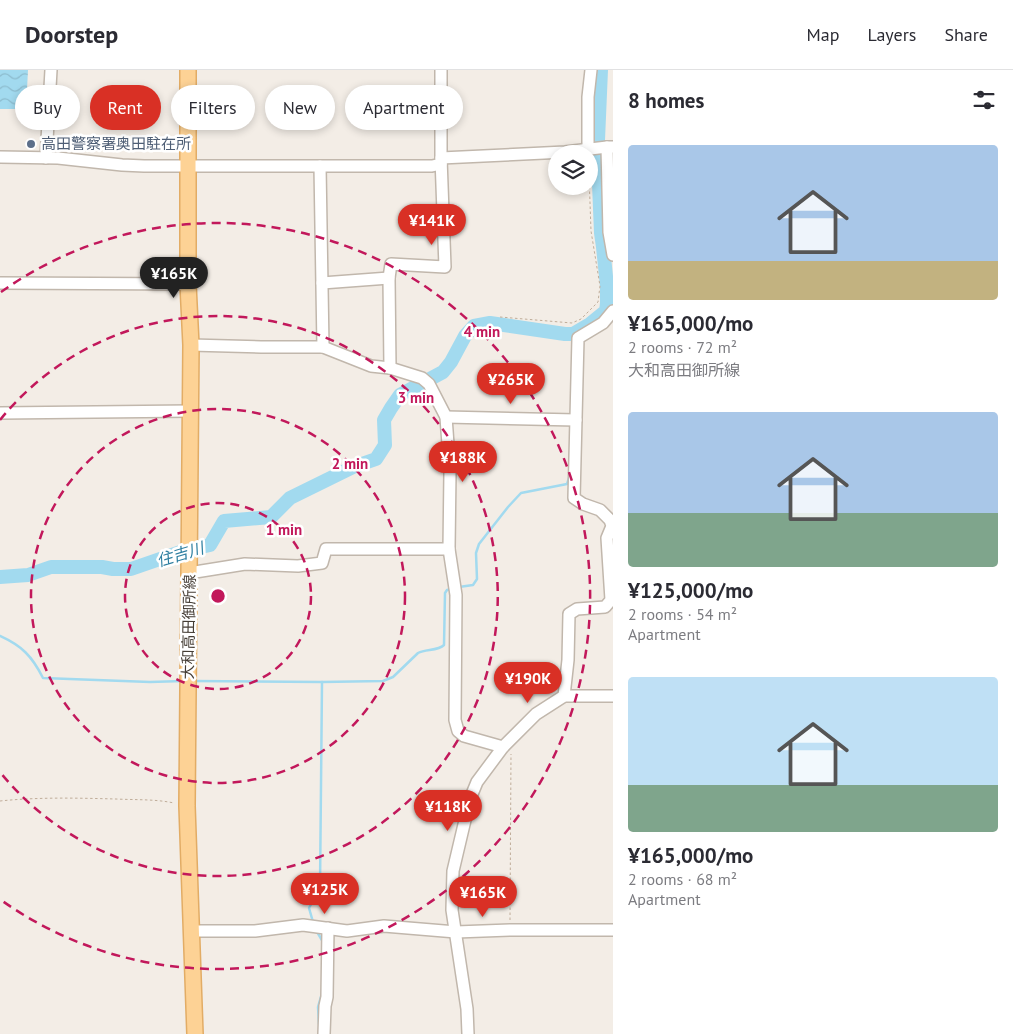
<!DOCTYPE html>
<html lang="en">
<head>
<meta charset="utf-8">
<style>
  :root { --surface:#fff; --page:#f2f2f3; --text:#2b2b33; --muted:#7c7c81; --line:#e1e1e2; --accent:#d93025 }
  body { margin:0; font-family:"PT Sans","Noto Sans JP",sans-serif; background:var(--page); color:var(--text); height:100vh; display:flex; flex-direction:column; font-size:19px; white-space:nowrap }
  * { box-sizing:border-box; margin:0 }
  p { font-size:16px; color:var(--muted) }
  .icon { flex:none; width:28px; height:28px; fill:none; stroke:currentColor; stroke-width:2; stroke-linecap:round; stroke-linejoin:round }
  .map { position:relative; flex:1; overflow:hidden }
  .panel { display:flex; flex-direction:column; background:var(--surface); width:400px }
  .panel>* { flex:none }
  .banner { position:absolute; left:15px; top:15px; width:475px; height:45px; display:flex; gap:10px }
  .fabs { position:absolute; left:548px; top:75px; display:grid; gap:10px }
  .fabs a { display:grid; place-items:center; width:50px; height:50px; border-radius:50%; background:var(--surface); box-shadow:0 2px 8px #0003; font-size:25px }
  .price { position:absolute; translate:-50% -42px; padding:0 11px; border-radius:18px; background:var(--accent); color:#fff; font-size:16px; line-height:32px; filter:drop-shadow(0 1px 2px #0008) }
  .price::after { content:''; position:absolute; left:50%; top:30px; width:15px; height:11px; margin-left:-8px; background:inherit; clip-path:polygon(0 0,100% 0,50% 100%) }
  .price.selected { background:#222; color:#fff }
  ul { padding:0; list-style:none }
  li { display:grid; align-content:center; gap:10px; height:265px; padding:0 15px }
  li span { display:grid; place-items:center; height:155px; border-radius:5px; color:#555 }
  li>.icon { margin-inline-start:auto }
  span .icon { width:90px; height:90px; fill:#fffc; stroke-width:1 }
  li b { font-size:21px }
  h2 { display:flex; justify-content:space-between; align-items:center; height:60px; padding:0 15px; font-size:21px }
  .chip { padding:0 18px; border-radius:22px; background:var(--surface); box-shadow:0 2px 8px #0003; font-size:18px; line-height:45px }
  .chip.selected { background:var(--accent); color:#fff }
  header { display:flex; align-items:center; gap:30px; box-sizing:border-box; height:70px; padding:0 25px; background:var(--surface); border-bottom:1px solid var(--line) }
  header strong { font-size:24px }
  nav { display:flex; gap:28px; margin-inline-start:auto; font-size:18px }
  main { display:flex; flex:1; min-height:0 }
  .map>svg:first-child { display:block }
  .water { fill:url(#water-waves) }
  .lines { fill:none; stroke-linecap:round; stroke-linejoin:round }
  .stream { stroke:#a2daef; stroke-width:2.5 }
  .river { stroke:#a2daef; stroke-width:14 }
  .minor-casing { stroke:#c1b7ac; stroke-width:14 }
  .major-casing { stroke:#e2ac65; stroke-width:18 }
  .path { stroke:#c0ad9a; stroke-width:1; stroke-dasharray:2.5 2.5; stroke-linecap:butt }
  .minor { stroke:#fff; stroke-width:11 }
  .major { stroke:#fdd295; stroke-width:15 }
  .ring { fill:none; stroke:#c2185b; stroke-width:2.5; stroke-dasharray:9 6 }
  .service-dot { fill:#5c6f8a; stroke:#fff; stroke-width:2 }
  .labels { text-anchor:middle; stroke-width:5; stroke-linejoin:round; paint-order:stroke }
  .service-label { font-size:15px; fill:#4e5e75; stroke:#fff; text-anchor:start }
  .street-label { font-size:15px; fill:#453d35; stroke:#fff }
  .water-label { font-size:16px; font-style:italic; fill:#2d7ea0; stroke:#fff }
  .centre { fill:#c2185b; stroke:#fff; stroke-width:2.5 }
  .ring-label { font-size:15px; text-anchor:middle; font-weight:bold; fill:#c2185b; stroke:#fff; stroke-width:5; stroke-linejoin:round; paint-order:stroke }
</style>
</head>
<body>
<header>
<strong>Doorstep</strong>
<nav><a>Map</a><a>Layers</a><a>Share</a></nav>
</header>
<main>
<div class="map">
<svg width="613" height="964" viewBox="0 0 613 964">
  <defs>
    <pattern id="water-waves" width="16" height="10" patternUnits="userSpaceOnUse" patternTransform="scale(1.25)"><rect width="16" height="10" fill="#a2daef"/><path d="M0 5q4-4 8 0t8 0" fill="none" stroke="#8dbcce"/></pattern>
  </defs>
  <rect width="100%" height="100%" fill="#f3ede6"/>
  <path class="water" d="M0,0H28L26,39H0Z"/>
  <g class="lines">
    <g class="stream">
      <path d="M459,517L473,515L477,509L476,483L479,474L508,437L521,423L567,414L569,408"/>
      <path d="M0,566C22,576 32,586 43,608L150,612L183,611"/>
      <path d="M193,611L322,612L383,611L393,607L418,583C426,579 438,581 444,575L445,523L447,520L451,519"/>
      <path d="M313,852L309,838L320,818L322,612"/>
      <path d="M316,860L323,872"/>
      <path d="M319,954L318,937L322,923"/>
    </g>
    <path class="river" d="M0,507L28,505L51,497H102L113,499H131L183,481L210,475L224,451L271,447L290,428L353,397L376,389L385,375L384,350L391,338L400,325L443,302L451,292L465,266L474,256L490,253L565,264H573L590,254L606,241L607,233V216L603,177L601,163L599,114L598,70L601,0"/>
    <defs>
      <g id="minor">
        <path d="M607,77L609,162L613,185"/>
        <path d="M588,79V27L591,0"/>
        <path d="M0,87L58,88L122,95L144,96H432L441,94"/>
        <path d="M46,88L51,0"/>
        <path d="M441,88L565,82L607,77H613"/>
        <path d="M320,96L323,277"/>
        <path d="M0,213L188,214"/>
        <path d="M322,213L389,208"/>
        <path d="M191,275L261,277H323L371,296L390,298L422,308L429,314L446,347L450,402L449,479L456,525L455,650L458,661L464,666L503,677"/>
        <path d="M390,298L389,208L391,194L445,197L441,88V0"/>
        <path d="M0,343L191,341"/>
        <path d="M446,347L576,350"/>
        <path d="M189,503L245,494L298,496L322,493L326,479H449"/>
        <path d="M564,626L568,590L569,544L577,539L605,537L611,530L607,468L612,456L610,450L600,440L583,434L574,428L578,268L603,253L613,241"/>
        <path d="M192,861H255L303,855L347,861L384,856L456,862L510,860H613"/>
        <path d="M324,964L325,936L327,927L328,858"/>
        <path d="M468,964L467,939L452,840L453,801L470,729L477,712L503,677L536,644L564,626H613"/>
      </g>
      <path id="major" d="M188,0V214L191,275L187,736L195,964"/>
    </defs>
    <use href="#minor" class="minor-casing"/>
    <use href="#major" class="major-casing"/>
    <g class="path">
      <path d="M500,247L572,253L581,249L598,232L600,216L591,161L589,104"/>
      <path d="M0,731C38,727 78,728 116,729C136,730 155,729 174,733"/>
      <path d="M510,850L511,684"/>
    </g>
    <use href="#minor" class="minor"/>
    <use href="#major" class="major"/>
  </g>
  <g class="ring">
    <circle cx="218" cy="526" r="93"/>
    <circle cx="218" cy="526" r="187"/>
    <path d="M0 350A280 280 0 1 1 0 702"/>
    <path d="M1 222A373 373 0 1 1 1 830"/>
  </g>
  <circle class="service-dot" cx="31" cy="74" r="5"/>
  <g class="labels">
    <g class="service-label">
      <text x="41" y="79">高田警察署奥田駐在所</text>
    </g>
    <g class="street-label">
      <text transform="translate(189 557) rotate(-89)" y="5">大和高田御所線</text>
    </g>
    <g class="water-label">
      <text transform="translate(180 484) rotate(-17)" y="6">住吉川</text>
    </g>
  </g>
  <circle cx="218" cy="526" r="8" class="centre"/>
  <g class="ring-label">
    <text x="482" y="267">4 min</text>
    <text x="416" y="333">3 min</text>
    <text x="350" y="399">2 min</text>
    <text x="284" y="465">1 min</text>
  </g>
</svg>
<div class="fabs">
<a><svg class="icon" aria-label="layers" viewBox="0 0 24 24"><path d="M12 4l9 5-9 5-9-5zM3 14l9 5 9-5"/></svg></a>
</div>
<b class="price" style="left:432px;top:176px">¥141K</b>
<b class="price selected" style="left:174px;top:229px">¥165K</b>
<b class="price" style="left:511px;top:335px">¥265K</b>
<b class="price" style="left:463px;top:413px">¥188K</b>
<b class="price" style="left:528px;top:634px">¥190K</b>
<b class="price" style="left:448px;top:762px">¥118K</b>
<b class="price" style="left:325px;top:845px">¥125K</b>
<b class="price" style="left:483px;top:848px">¥165K</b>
<div class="banner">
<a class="chip">Buy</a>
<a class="chip selected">Rent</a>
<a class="chip">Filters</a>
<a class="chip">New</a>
<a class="chip">Apartment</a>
</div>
</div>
<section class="panel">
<h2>8 homes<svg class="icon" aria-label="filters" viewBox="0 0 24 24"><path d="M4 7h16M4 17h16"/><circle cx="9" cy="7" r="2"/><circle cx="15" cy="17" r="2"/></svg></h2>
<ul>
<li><span style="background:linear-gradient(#a9c7e8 75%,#c2b280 0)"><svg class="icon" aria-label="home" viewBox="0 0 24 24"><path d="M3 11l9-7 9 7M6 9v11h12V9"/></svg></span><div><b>¥165,000/mo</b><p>2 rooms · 72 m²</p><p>大和高田御所線</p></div></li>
<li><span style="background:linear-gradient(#a9c7e8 65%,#7fa58c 0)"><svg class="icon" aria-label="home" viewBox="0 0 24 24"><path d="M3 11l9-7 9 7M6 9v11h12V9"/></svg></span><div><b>¥125,000/mo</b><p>2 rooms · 54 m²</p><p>Apartment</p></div></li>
<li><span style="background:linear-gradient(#bfe0f5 70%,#7fa58c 0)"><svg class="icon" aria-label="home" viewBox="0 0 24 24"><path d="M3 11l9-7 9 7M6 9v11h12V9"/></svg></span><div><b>¥165,000/mo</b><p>2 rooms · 68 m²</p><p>Apartment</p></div></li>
</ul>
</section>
</main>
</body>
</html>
